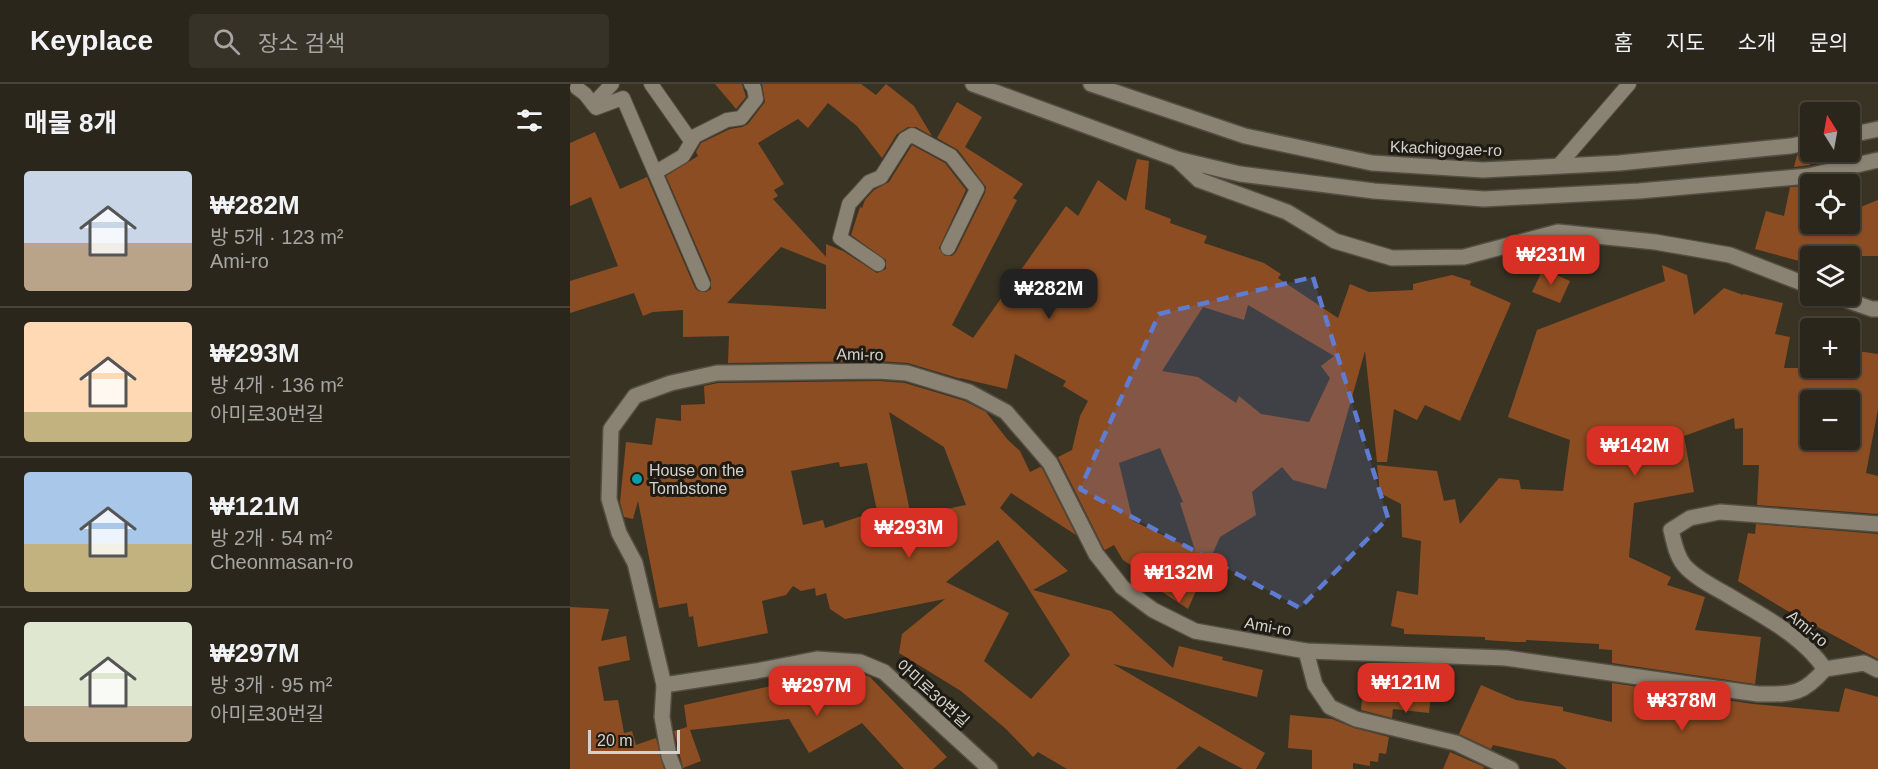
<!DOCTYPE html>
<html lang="ko">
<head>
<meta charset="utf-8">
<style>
  :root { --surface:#2b261b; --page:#373228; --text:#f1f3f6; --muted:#a6a5a3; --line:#47433a; --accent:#d93025 }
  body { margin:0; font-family:Arial,"Noto Sans KR",sans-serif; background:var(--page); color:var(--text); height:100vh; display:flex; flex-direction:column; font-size:22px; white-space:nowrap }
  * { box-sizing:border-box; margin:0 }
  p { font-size:20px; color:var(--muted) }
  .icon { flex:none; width:33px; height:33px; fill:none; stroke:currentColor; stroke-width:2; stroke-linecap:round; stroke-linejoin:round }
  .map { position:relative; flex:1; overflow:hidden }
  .details { display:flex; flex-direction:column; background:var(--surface); width:570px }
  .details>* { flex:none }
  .needle { width:39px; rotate:349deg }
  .buttons { position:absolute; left:1230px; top:18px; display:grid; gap:12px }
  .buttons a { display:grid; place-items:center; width:60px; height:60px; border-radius:6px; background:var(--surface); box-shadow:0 2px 4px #0004,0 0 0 2px var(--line); font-size:30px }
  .scale { position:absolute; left:18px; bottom:15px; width:92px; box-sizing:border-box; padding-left:6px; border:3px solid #d6d2c9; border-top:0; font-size:16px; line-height:21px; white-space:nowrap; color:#d6d2c9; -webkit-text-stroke:4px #1e1b14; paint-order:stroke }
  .price { position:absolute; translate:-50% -51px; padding:0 14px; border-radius:12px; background:var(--accent); color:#fff; font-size:20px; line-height:39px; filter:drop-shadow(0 2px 3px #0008) }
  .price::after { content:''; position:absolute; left:50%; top:36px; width:18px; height:14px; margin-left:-9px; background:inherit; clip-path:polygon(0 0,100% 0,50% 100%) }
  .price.active { background:#222; color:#fff }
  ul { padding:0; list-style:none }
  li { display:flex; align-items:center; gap:18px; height:150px; padding:0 24px }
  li+li { border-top:2px solid var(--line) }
  li span { display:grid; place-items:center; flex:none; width:168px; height:120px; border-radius:6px; color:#555 }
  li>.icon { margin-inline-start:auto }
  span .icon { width:72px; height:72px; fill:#fffc; stroke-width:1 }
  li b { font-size:26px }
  h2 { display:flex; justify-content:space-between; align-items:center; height:72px; padding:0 24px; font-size:26px }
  header { display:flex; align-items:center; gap:36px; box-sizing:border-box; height:84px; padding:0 30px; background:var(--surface); border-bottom:2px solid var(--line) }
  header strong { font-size:28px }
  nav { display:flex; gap:33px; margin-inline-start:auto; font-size:21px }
  .search { width:420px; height:54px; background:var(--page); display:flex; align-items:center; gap:15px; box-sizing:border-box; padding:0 21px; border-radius:6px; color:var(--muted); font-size:22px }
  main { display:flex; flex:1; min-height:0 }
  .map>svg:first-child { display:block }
  .building { fill:#8d4d22; fill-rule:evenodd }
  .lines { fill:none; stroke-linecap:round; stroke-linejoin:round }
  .service-casing { stroke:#534e42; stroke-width:16 }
  .minor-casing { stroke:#534e42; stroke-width:18 }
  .tertiary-casing { stroke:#534e42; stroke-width:18 }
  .service { stroke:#8a8272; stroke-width:14 }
  .minor { stroke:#8a8272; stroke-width:15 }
  .tertiary { stroke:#8a8272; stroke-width:15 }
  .marked { fill:#5e7cd3; fill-opacity:0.2; stroke:#5e7cd3; stroke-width:4.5; stroke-dasharray:12 8; stroke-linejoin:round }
  .culture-dot { fill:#0f9aa8; stroke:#1e1b14; stroke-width:2 }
  .labels { text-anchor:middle; stroke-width:6; stroke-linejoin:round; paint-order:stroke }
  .street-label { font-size:16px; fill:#d6d2c9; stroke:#1e1b14 }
  .poi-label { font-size:16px; fill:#d6d2c9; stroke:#1e1b14; text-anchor:start }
</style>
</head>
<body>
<header>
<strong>Keyplace</strong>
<div class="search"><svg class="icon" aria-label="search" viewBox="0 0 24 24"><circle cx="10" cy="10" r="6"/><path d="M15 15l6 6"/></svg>장소 검색</div>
<nav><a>홈</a><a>지도</a><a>소개</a><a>문의</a></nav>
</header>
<main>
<section class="details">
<h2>매물 8개<svg class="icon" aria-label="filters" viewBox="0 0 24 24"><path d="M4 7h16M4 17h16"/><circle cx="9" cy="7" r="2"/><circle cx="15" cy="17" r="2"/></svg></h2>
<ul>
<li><span style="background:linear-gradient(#c9d6e8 60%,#b9a48a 0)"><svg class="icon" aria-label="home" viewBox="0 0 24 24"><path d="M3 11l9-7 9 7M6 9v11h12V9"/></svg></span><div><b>₩282M</b><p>방 5개 · 123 m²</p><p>Ami-ro</p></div></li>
<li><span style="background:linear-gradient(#ffd9b3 75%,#c2b280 0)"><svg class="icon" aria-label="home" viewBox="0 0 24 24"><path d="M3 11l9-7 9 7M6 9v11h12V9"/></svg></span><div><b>₩293M</b><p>방 4개 · 136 m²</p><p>아미로30번길</p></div></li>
<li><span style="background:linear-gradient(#a9c7e8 60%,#c2b280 0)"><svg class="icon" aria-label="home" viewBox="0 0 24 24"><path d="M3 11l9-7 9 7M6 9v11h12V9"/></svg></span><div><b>₩121M</b><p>방 2개 · 54 m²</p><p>Cheonmasan-ro</p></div></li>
<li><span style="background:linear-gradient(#dfe7d0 70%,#b9a48a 0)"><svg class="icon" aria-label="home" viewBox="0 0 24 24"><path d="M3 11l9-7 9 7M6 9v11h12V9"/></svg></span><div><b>₩297M</b><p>방 3개 · 95 m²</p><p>아미로30번길</p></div></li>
</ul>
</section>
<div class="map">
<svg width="1308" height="685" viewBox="0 0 1308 685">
  <rect width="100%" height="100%" fill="#393324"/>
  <g class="building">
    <path d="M145,0H172L176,13L166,25Z"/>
    <path d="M192,0H291L306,11L316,0L344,22L362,52L346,43H338L327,50L312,74L287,42L258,19L238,44L228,35L188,59L214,100L204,106L208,112L203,115L256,173V160L273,167L307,189L316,185V176L281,151L290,123L292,124L295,116L304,106L319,98L342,61L375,79L396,106L369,164L375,172H382L386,168L415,109L416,103L388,66L367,54L387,18L412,33L395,63L453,100L443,114L447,116L382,241L403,254L496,122L508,132L528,96L556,117L567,75L579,77L575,125L601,135L600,139L637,152L634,159L694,179L711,190L708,194L768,234L780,200L799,208L843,206V200L882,191L901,197L900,201L941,219L890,337L855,321L847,336L824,325L817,378H807L795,267L756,405L723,396L712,383L682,408L686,431L650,453L618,525L568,492L570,487L553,476L544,461L535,466L534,465L488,373L502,366L510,332L518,317L493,302L496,297L445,270L437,305L390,294L391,295L338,279L309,277L158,279L159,252L113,253V226L83,228L73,232L64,209L0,229V197L48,182L21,113L0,122V59L25,48L50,105L77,93L125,204L128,207L136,208L141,205V196L96,92L128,72L126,68L131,59L160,45L172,43L178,40L195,18ZM211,163L256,181V225L157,219ZM678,221L764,272L751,282L760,294L739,338L691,330L669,312L666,319L628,293L592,287L633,223L674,236ZM590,364L613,418L610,419L625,466L563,437L549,379Z"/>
    <path d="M1240,68V81L1224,83L1227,71Z"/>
    <path d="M1240,102V141L1245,140H1280V127L1308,116V172H1240V180L1185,165L1196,127L1214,132L1220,103Z"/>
    <path d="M1092,181L1117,191L1124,231L1154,204L1173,211V210L1213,219L1205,250L1220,253L1214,284H1280V266L1308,270V325L1296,389L1308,392V430L1187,421L1189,381H1173V344L1165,345L1164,334L1114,352L1124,408L1064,419L1059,473L1101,493L1097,501L1135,513L1125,546L1191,553L1185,600L1042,579V566L1029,565V560L956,556V558H945L915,556V553L834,550V545L821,542L827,507L848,511L851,457L832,453L831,420L810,409L807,381L867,387L874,417L885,415L890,440L929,394L949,396L951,405L993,407L1000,356L938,333L967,246L1095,197ZM1240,316H1280V356H1240Z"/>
    <path d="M973,185L1000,197L990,219L962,208Z"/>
    <path d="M309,297L335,299L395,317L416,328L437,355L450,367L460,388L470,383L472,384L506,451L441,409L430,424L498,487L463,506L541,527L603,584L609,562L653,573L652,576L693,586L687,613L543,580L695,669L686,685H673L629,662L606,685H497L468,668L463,673L436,645L391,607L329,569L332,550L375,515L275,535L260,525L256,509L246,512L245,504L231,507L223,502L216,511L192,517L198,549L128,563L123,532L119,533L117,519L89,524L68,417L63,435L54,433L50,418L56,358L82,361L86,334L111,337V321L135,320L134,302L148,299ZM319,328L374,363L396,421L341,432ZM269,378L270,383L297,379L307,427L255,444L253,436L233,441L221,387ZM428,456L500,571L461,615L414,577L439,529L376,498Z"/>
    <path d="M1186,440L1308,450V575L1216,526L1168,497L1178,449L1185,450Z"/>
    <path d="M0,523L39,525L31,557L56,552L60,576L28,583L34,617L48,616L54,649L62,647L66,661L86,654L94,685H0Z"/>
    <path d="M831,580L864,581L859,629L823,625L822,634L791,626L795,586L830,589Z"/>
    <path d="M284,587L300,593L377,673L363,685H334L292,639L239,669L219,635L120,646L131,677L113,684L104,647L117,643L114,621L261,589L264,603Z"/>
    <path d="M1042,599L1183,620L1269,628L1275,604L1308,613V685H997L985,675L923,661L921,665L889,650L911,601L946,616L993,623V627L1042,638Z"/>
    <path d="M720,631L762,635L784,644L819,653L816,670L809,669L808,678L800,677V682L783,679V685H742V666L718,664Z"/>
    <path d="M880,668L914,683L913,685H873Z"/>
  </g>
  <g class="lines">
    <defs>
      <g id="service">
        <path d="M81,0L121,57"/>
        <path d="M7,4L15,10L26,24L53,14L133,200"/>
        <path d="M23,20L42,0"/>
        <path d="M989,81L1059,0"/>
        <path d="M86,88L113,72L125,52L157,36L171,34L186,15L184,4L181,0"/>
        <path d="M308,180L270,154L279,120L299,98L311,93L335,55L342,51L381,72L407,105L378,164"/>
      </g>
      <g id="minor">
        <path d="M607,75L629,96L717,128L765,157L822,174L894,173L988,148L1085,158L1160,171L1240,202"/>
        <path d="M1265,212L1302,225H1308"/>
      </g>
      <g id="tertiary">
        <path d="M403,0L607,75L670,90L804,107L914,115L1069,107L1238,92L1308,76"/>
        <path d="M521,0L675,52L802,79L913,86L1049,79L1221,62L1240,58"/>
        <path d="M1280,51L1308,45"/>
        <path d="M736,567L745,601L760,623L786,635L886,659L941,685"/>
        <path d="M1255,585L1294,579L1308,586"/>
        <path d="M94,601L186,587L247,575L290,578L314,588L420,685"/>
        <path d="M104,685L99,672L92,633L94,601L65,479L49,449L39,415L41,345L65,312L101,299L147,289L309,287L337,289L399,308L436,328L480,379L526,470L552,503L583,526L625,547L736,567L936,574L1188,610C1221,610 1232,612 1255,585C1231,550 1192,532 1156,510C1142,502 1124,493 1114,481C1106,471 1104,458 1101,446L1120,434L1150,428L1308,440"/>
      </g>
    </defs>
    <use href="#service" class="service-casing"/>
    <use href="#minor" class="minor-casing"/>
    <use href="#tertiary" class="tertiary-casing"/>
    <use href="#service" class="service"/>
    <use href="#minor" class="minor"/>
    <use href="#tertiary" class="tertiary"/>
  </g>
  <path class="marked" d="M743,193L818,434L730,524L510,405L589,230Z"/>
  <circle class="culture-dot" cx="67" cy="395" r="6"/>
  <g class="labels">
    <g class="street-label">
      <text transform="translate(876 64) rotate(2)" y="6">Kkachigogae-ro</text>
      <text transform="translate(290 270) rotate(1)" y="6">Ami-ro</text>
      <text transform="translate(698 542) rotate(10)" y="6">Ami-ro</text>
      <text transform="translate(1238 544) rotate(40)" y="6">Ami-ro</text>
      <text transform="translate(363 609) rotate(42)" y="6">아미로30번길</text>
    </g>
    <g class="poi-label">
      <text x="79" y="392">House on the<tspan x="79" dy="18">Tombstone</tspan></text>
    </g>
  </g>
</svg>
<div class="buttons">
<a><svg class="needle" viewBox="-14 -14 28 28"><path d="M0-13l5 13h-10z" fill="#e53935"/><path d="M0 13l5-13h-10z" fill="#a6a5a3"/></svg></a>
<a><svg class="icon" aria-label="locate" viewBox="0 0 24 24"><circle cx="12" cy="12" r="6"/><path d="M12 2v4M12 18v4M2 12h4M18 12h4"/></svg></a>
<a><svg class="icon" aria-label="layers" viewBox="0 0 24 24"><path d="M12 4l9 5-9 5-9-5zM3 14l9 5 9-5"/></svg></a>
<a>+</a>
<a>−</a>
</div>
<div class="scale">20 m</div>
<b class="price" style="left:981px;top:202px">₩231M</b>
<b class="price active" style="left:479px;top:236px">₩282M</b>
<b class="price" style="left:1065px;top:393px">₩142M</b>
<b class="price" style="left:339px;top:475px">₩293M</b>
<b class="price" style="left:609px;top:520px">₩132M</b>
<b class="price" style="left:836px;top:630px">₩121M</b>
<b class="price" style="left:247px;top:633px">₩297M</b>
<b class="price" style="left:1112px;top:648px">₩378M</b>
</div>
</main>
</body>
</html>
